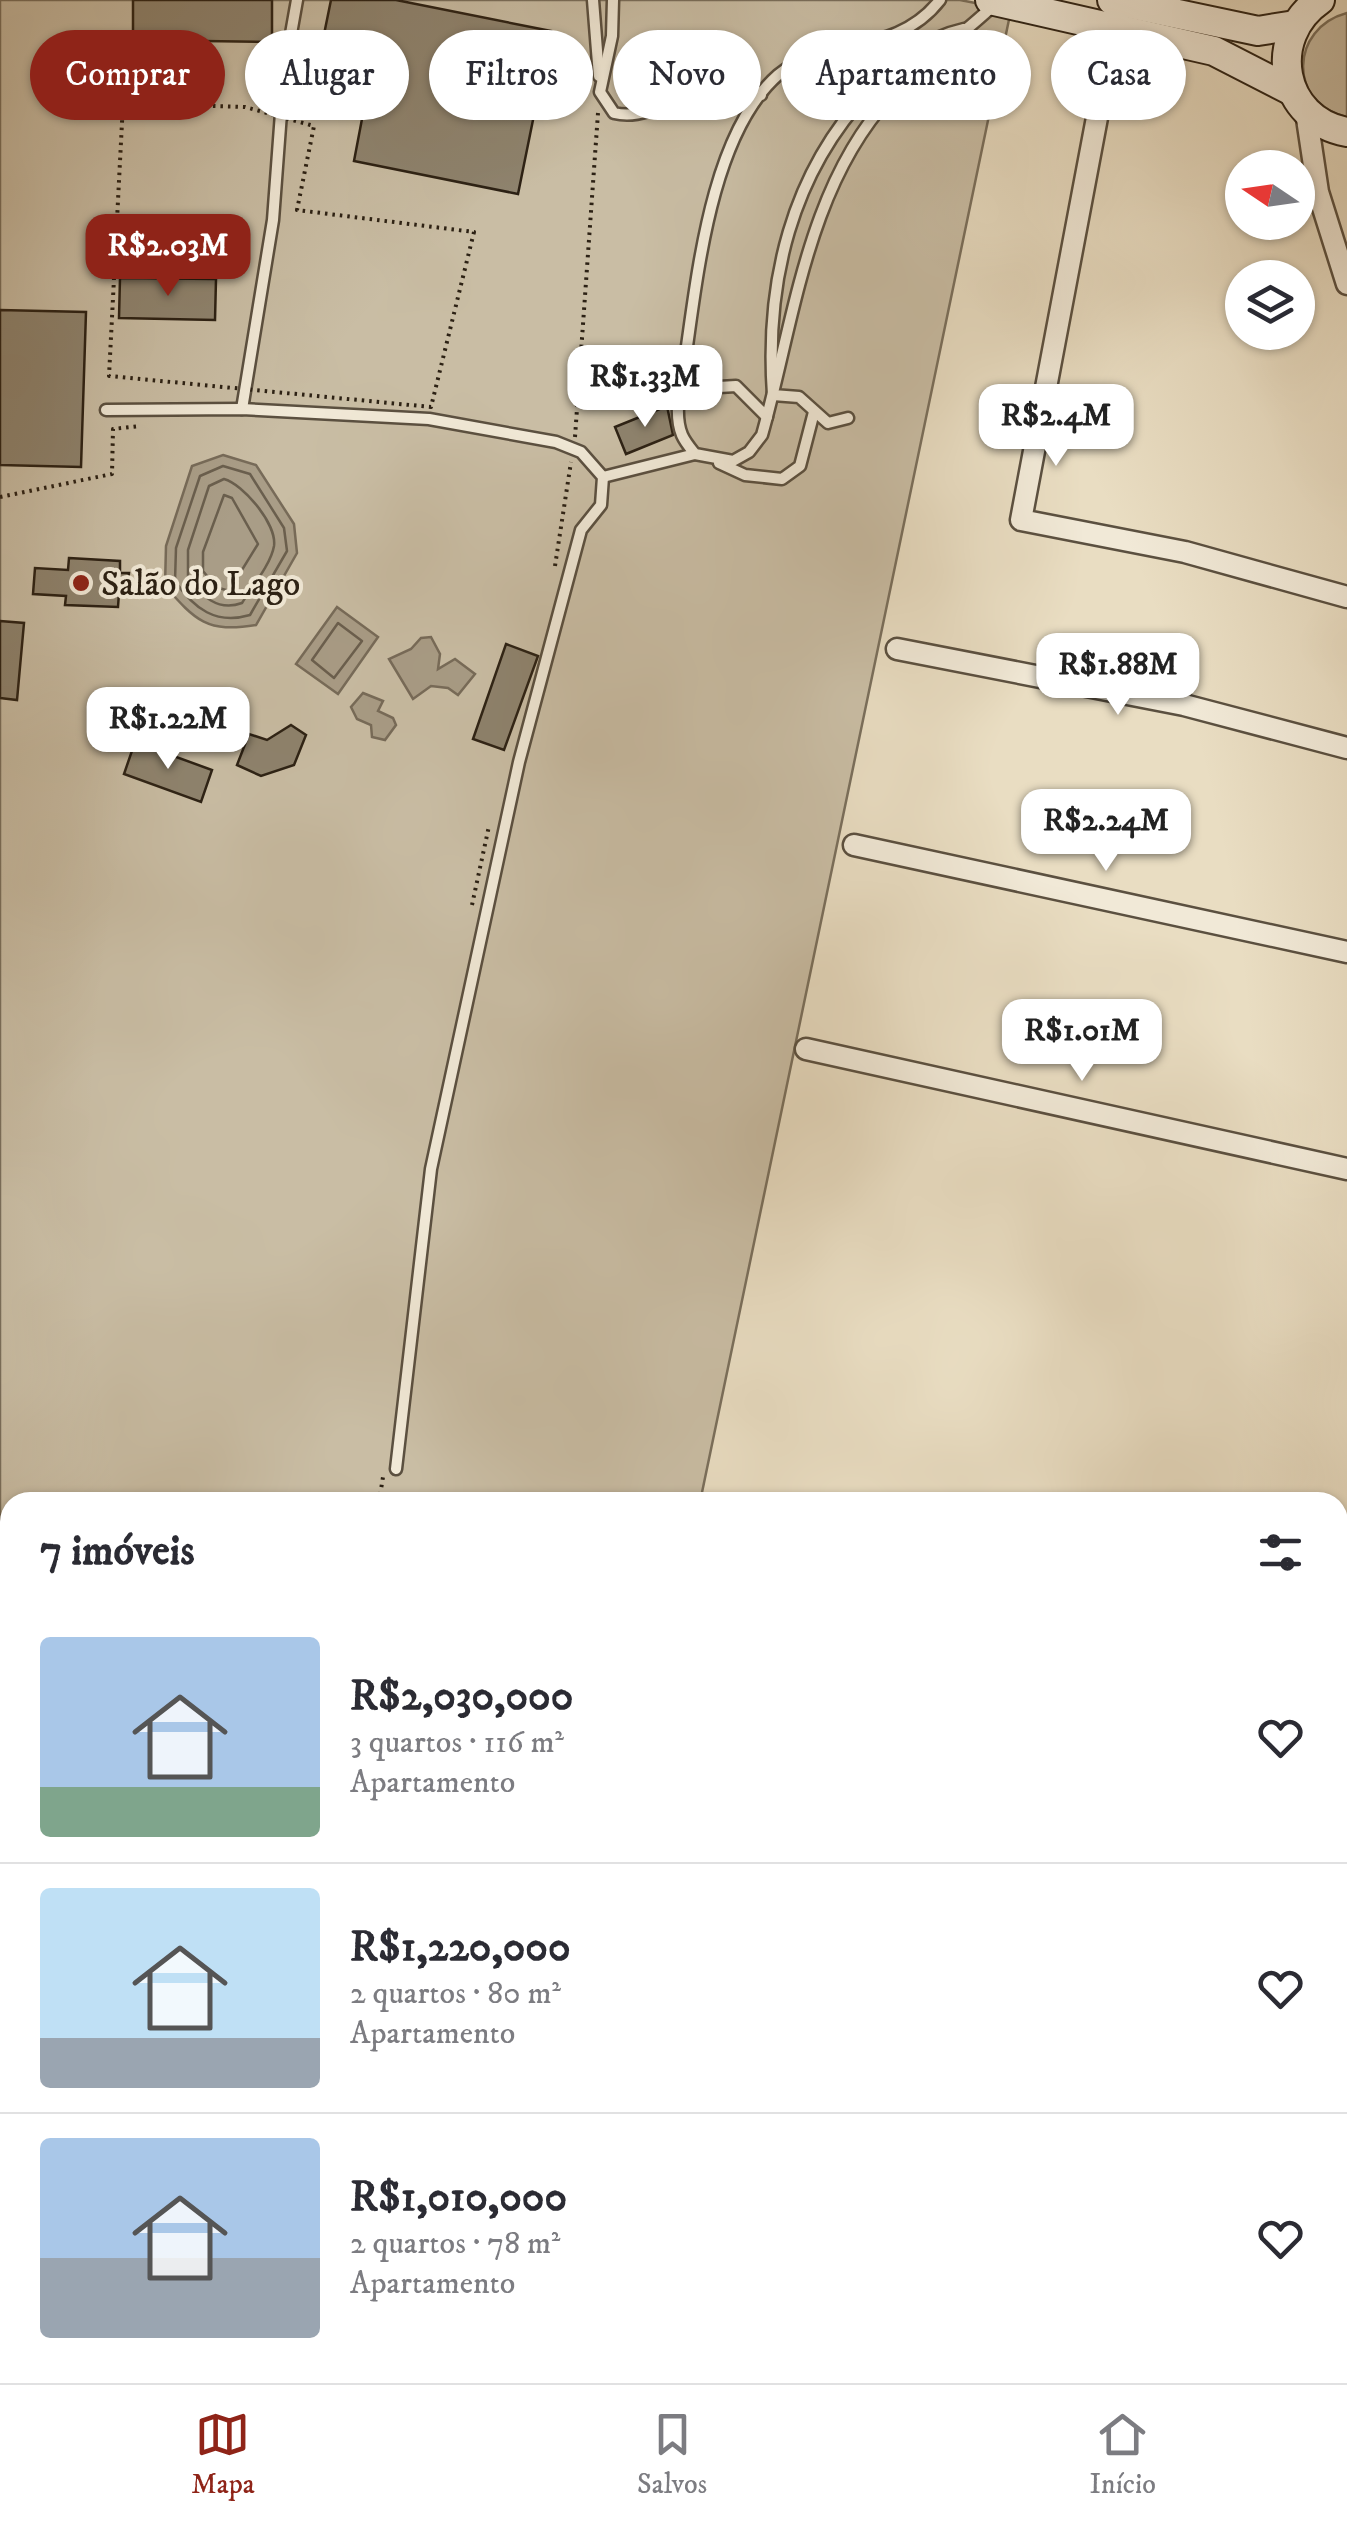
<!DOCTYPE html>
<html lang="pt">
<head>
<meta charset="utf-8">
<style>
  :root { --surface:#fff; --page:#f2f2f3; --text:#2b2b33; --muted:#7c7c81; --line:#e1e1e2; --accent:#8f2418 }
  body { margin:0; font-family:"IM FELL DW Pica",serif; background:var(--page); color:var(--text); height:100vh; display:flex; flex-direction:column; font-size:38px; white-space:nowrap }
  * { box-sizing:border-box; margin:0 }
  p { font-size:32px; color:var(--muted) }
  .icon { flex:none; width:55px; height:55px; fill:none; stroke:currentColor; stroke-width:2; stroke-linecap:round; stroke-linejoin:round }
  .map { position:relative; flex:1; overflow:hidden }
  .side { position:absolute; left:0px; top:1492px; width:1348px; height:892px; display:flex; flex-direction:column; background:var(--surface); border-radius:30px 30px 0 0; box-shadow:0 2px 8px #0004 }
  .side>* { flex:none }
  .hud { position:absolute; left:30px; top:30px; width:1288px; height:90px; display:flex; gap:20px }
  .needle { width:65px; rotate:283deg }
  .fabs { position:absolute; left:1225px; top:150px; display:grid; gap:20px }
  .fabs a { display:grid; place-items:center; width:90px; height:90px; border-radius:50%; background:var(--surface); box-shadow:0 2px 8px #0004; font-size:50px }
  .price { position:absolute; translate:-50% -85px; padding:0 22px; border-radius:20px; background:#fff; color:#222; font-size:32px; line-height:65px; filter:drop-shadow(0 2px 5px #0008) }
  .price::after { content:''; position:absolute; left:50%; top:60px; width:30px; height:22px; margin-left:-15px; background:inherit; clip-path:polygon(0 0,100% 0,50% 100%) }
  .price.selected { background:var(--accent); color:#fff }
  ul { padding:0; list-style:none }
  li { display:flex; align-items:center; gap:30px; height:250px; padding:0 40px }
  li+li { border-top:2px solid var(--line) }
  li span { display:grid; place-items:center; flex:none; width:280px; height:200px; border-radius:10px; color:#555 }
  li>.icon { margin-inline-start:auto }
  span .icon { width:120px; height:120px; fill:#fffc; stroke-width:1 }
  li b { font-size:42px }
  h2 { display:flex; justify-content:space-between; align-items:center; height:120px; padding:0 40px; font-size:42px }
  .pill { padding:0 35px; border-radius:45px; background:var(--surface); box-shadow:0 2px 8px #0004; font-size:35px; line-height:90px }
  .pill.selected { background:var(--accent); color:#fff }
  .menu { display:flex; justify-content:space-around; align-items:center; height:140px; border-top:2px solid var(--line); background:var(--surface); font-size:28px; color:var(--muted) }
  .menu a { display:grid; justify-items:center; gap:5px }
  .menu .selected { color:var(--accent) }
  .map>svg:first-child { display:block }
  .green { fill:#c9bda4; stroke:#7a6f5c; stroke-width:2.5 }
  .water { fill:#a99d87; stroke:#776b59; stroke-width:2.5 }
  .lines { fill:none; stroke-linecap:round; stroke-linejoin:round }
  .shore { stroke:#6a5f4e; stroke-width:2.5 }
  .building { fill:#8e836e; stroke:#2c2114; stroke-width:2.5 }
  .service-casing { stroke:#5b5040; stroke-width:15 }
  .minor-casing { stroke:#5b5040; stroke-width:25 }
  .secondary-casing { stroke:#2c2114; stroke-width:32 }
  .path { stroke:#2c2114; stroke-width:4; stroke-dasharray:2.5 5; stroke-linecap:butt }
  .service { stroke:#f1e9d7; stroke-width:10 }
  .minor { stroke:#f1e9d7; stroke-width:20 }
  .secondary { stroke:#f1e9d7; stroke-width:28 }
  .poi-dot { fill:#8f2418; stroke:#f1e9d7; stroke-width:4 }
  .labels { text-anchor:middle; stroke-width:8; stroke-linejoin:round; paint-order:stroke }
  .poi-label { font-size:35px; fill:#2c2114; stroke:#f1e9d7; text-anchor:start }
</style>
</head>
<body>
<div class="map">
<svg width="1347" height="2383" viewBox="0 0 1347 2383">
  <rect width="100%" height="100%" fill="#e9ddc2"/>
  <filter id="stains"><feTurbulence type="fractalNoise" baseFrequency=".002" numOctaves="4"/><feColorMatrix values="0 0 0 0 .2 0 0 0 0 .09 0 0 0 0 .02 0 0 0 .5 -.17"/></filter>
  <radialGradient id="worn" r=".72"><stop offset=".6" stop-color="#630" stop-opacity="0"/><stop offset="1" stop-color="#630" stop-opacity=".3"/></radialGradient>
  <g class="green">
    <path d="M0,0H960L1011,10L700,1502H10V2375H628L632,2383H0Z"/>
    <path d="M1347,13V117C1287,104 1290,28 1347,13Z"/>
  </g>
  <g class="water">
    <path d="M223,455L256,465L294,524L297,553L256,625C207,633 196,621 165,586L166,546L192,466Z"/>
    <path d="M337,607L378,637L338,694L296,664Z"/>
    <path d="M431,637L440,654L438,669L455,659L475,674L458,695L448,688L431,686L413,699L389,659L411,649L421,638Z"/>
    <path d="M363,693L383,701L378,711L393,718L396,725L385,740L372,737L371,725L357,719L351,707Z"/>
  </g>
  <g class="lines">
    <g class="shore">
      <path d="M223,466L250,474L284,528L287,551L250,615C216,625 194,609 175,581L176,548L200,476Z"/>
      <path d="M224,479C243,484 277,524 274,546C271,564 252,587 242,603C218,612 201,596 188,577V550L209,486Z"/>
      <path d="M224,495L232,498L258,544L229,591L216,587L203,571V552Z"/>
      <path d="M338,623L362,641L334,678L312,660Z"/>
    </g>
  </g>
  <g class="building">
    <path d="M133,0H272V42L133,40Z"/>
    <path d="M331,0H396L551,31L518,194L354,161L362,119L309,108Z"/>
    <path d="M120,278L216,279L215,320L119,318Z"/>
    <path d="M0,310L86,312L81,467L0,465Z"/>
    <path d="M667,406L673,435L626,454L615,427Z"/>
    <path d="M69,558L120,561V573H129L127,594L119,593L118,607L65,605L66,596L33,594L35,568L68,570Z"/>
    <path d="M0,621L24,623L17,700L0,698Z"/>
    <path d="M506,644L538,656L504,750L473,739Z"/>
    <path d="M291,725L306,735L294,765L261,776L237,765L249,734L267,740Z"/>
    <path d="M135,742L212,770L201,802L124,774Z"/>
  </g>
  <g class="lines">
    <defs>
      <g id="service">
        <path d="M593,0L599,76"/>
        <path d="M613,0L612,36L600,92L614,113C667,126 714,52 761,95"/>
        <path d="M940,0C895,58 825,35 778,75C712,133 698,270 686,353C683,378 672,411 682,435C685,442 691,449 695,454L733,461L749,452L762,435C794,322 807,186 891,96C922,63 961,36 994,5"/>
        <path d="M680,399L702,388L736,386L767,417"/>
        <path d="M242,409L273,220L284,73L297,0"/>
        <path d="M106,410L242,409L429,419L556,442L581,452L603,477L601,505L581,530L519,762L431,1169L396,1469"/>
        <path d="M848,418L828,423L799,397L773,395C765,283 791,173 870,90C898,61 924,38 964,29"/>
        <path d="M719,463L745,475L782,479L800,466L814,412"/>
        <path d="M603,477L695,454"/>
        <path d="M0,2317L10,2322"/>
        <path d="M73,2375L82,2383"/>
        <path d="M491,2383H507"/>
      </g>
      <g id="minor">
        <path d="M1116,17L1021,520L1185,552L1347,597"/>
        <path d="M1306,112L1318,192L1347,284"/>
        <path d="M897,649L1184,705L1347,748"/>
        <path d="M854,845L1347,952"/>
        <path d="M806,1049L1347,1169"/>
        <path d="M1338,1954L1347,1955"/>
        <path d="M1338,2031L1347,2018"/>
        <path d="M1338,2301L1347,2295"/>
        <path d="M796,2375L801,2383"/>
        <path d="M914,2383L921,2375"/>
        <path d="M1213,2383L1225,2375"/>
      </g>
      <g id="secondary">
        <path d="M990,0L1214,51L1292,91"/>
        <path d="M1112,0L1258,31L1295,25"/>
        <path d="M1320,0C1266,37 1280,120 1347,132"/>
      </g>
    </defs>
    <use href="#service" class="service-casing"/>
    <use href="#minor" class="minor-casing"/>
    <use href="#secondary" class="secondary-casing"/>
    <g class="path">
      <path d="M123,103L245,107L314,126L297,210L474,232L431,407L109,376Z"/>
      <path d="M575,437L598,113"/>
      <path d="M0,497L112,474L113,429L140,426"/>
      <path d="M555,566L571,462"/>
      <path d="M472,905L489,826"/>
      <path d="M379,1502L383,1477"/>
      <path d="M0,1681L10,1689"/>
    </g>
    <use href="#service" class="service"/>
    <use href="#minor" class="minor"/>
    <use href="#secondary" class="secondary"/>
  </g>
  <circle class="poi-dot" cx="81" cy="583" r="10"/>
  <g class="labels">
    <g class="poi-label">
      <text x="101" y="595">Salão do Lago</text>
    </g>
  </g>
  <rect width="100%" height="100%" filter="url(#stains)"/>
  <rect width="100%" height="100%" fill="url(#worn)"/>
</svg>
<div class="fabs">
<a><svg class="needle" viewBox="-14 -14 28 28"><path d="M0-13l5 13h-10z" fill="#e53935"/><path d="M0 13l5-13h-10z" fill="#7c7c81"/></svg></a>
<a><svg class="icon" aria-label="layers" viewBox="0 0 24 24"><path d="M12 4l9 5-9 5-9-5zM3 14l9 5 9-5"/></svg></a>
</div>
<b class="price selected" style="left:168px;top:299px">R$2.03M</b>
<b class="price" style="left:645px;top:430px">R$1.33M</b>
<b class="price" style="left:1056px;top:469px">R$2.4M</b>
<b class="price" style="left:1118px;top:718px">R$1.88M</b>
<b class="price" style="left:168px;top:772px">R$1.22M</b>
<b class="price" style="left:1106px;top:874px">R$2.24M</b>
<b class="price" style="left:1082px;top:1084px">R$1.01M</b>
<div class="hud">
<a class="pill selected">Comprar</a>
<a class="pill">Alugar</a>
<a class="pill">Filtros</a>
<a class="pill">Novo</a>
<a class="pill">Apartamento</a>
<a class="pill">Casa</a>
</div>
<section class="side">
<h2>7 imóveis<svg class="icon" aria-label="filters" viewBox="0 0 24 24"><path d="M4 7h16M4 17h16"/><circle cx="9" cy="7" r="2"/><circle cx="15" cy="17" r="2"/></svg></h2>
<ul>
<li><span style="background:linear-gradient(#a9c7e8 75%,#7fa58c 0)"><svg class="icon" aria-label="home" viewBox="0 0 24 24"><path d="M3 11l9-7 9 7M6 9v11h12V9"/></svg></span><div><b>R$2,030,000</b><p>3 quartos · 116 m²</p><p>Apartamento</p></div><svg class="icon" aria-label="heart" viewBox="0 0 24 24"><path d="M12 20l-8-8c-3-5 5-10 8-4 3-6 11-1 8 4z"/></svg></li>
<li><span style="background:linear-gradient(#bfe0f5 75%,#9aa5b1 0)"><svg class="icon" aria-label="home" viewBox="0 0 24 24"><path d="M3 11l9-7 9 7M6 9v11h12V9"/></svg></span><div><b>R$1,220,000</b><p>2 quartos · 80 m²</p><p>Apartamento</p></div><svg class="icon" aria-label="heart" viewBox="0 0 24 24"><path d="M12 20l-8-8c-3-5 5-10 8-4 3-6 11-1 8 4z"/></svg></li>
<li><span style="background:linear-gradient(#a9c7e8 60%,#9aa5b1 0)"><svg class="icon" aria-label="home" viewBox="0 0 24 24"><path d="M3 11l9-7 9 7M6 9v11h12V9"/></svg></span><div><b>R$1,010,000</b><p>2 quartos · 78 m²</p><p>Apartamento</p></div><svg class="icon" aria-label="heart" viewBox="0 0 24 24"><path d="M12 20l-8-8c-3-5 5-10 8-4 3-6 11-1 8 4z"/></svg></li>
</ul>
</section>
</div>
<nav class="menu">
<a class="selected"><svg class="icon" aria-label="map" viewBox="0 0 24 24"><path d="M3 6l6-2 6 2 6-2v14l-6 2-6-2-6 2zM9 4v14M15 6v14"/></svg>Mapa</a>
<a><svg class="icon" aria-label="saved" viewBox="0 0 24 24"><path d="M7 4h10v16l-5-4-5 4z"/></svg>Salvos</a>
<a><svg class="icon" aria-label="home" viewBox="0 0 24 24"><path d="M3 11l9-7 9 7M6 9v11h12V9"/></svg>Início</a>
</nav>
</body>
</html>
